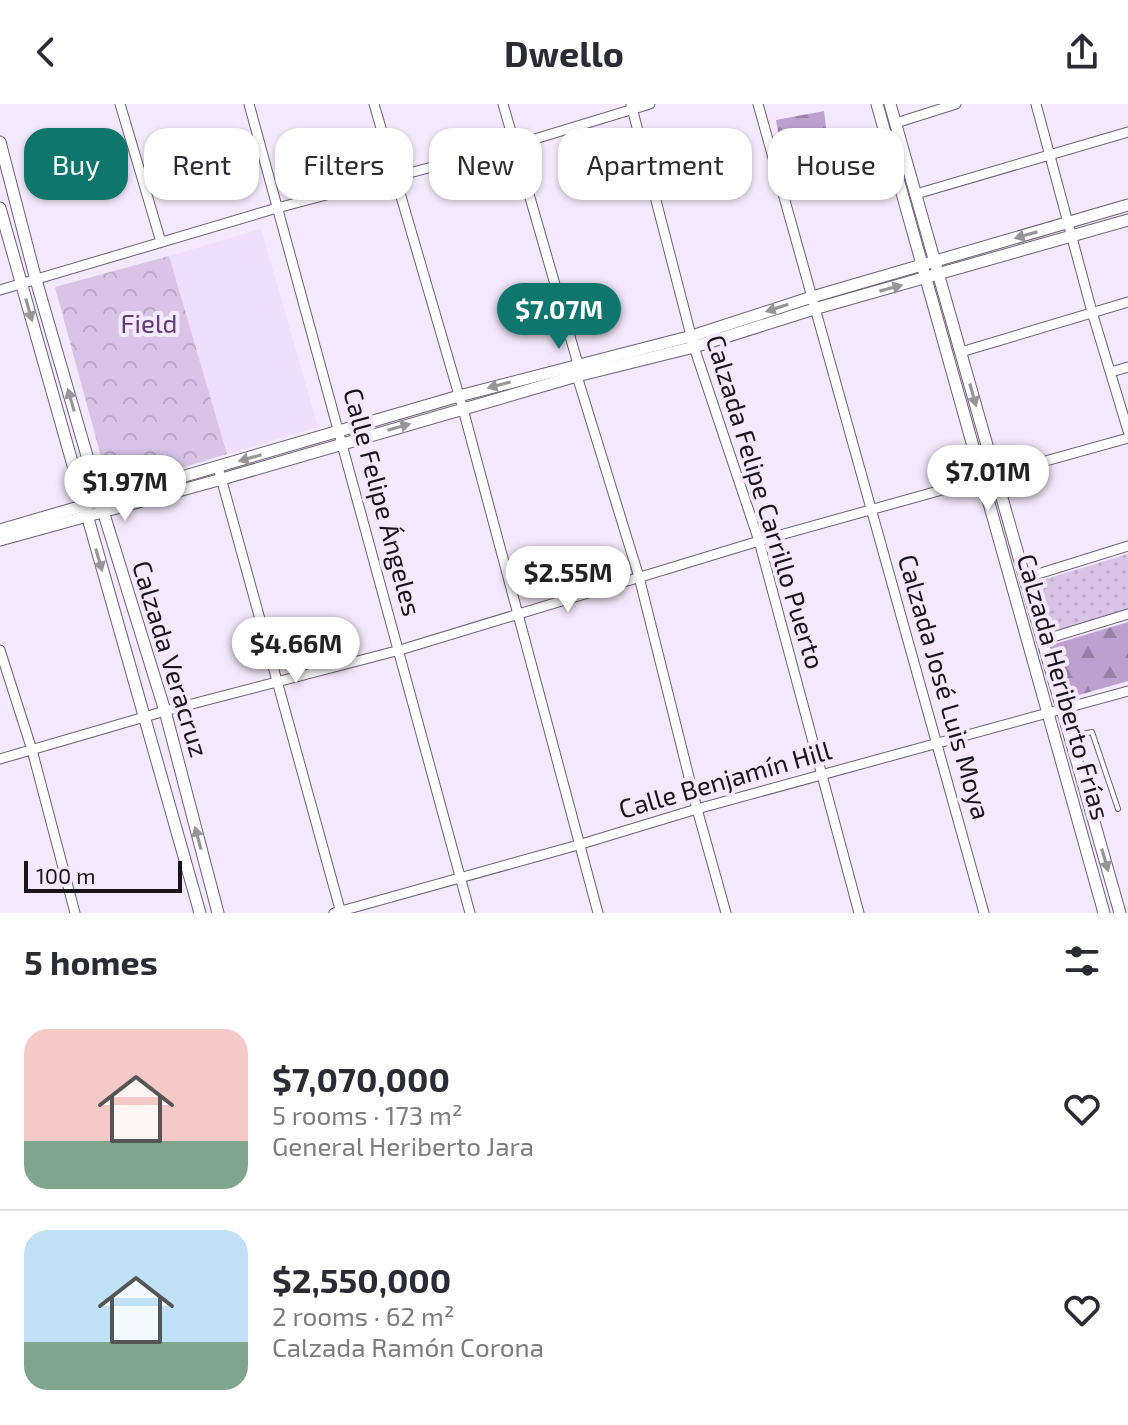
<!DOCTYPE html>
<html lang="en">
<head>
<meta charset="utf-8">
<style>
  :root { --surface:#fff; --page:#f2f2f3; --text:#2b2b33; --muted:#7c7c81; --line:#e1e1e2; --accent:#0f766e }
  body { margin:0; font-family:"Exo 2",sans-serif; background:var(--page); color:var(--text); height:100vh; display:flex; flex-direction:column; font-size:30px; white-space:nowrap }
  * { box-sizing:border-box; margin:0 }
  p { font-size:26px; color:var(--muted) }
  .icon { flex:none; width:44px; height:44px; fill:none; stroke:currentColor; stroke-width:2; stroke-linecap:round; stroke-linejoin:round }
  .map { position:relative; height:809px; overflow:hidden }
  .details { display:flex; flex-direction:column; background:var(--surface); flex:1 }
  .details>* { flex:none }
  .banner { position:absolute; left:24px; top:24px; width:1080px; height:72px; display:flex; gap:16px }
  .scale { position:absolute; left:24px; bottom:20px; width:158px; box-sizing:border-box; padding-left:8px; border:4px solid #19141c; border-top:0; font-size:22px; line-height:28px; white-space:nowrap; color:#19141c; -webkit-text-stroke:6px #f4e9fc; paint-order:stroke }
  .price { position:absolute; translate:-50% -68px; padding:0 18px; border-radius:28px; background:#fff; color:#222; font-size:26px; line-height:52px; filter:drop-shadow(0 2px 4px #0008) }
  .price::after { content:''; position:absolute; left:50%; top:48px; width:24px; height:18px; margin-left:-12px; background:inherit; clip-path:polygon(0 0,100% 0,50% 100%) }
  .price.on { background:var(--accent); color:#fff }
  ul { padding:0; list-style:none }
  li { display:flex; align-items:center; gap:24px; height:200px; padding:0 24px }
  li+li { border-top:2px solid var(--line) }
  li span { display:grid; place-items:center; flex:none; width:224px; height:160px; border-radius:24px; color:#555 }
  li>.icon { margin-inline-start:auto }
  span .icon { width:96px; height:96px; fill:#fffc; stroke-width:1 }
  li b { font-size:34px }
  h2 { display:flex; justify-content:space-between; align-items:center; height:96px; padding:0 24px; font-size:34px }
  .tag { padding:0 28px; border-radius:24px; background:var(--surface); box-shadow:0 2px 6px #0004; font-size:28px; line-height:72px }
  .tag.on { background:var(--accent); color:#fff }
  header { display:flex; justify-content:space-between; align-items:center; height:104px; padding:0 24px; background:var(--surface); font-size:36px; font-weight:700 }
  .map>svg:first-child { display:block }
  .built { fill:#f0defd }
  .grass { fill:url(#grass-dots) }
  .forest { fill:url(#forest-firs) }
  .park { fill:url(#park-crowns) }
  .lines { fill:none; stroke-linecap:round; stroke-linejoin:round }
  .service-casing { stroke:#6c6074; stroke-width:6 }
  .minor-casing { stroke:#6c6074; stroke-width:11 }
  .tertiary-casing { stroke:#6c6074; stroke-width:13 }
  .service { stroke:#fff; stroke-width:4 }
  .minor { stroke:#fff; stroke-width:9 }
  .tertiary { stroke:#fff; stroke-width:11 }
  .oneway { fill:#989599 }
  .labels { text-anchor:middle; stroke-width:8; stroke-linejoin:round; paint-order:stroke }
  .park-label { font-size:26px; fill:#5f3b75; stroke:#f4e9fc }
  .street-label { font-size:26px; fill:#19141c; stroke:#f4e9fc }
</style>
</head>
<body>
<header><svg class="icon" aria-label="back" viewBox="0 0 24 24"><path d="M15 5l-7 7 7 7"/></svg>Dwello<svg class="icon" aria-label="share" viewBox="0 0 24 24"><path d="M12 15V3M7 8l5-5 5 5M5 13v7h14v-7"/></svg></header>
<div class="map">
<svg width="1128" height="809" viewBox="0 0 1128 809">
  <defs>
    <pattern id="grass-dots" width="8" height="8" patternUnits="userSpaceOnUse" patternTransform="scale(2)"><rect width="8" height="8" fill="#d9c4e8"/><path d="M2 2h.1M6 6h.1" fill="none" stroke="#baa8c6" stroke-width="1.8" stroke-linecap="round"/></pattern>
    <pattern id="forest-firs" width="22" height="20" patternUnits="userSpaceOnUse" patternTransform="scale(2)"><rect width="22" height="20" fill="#bca0cf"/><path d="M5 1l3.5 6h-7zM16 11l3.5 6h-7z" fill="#9881a7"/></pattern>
    <pattern id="park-crowns" width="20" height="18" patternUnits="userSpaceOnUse" patternTransform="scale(2)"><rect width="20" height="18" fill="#d9c4e8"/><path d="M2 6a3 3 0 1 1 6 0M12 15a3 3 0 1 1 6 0" fill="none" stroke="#baa8c6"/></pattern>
  </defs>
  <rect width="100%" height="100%" fill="#f4e9fc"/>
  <path class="built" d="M261,125L318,323L227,350L169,152Z"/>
  <path class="grass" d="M1128,450V513L1045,533L1029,480Z"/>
  <g class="forest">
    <path d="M824,7L830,55L782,51L776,16Z"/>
    <path d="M1128,518V577L1065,595L1048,542Z"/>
  </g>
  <path class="park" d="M169,152L227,350L110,386L55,183Z"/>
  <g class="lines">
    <defs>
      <path id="service" d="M1073,632L1092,628L1118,705"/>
      <g id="minor">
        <path d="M120,0L161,138"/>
        <path d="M249,0L470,809"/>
        <path d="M374,0L463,305L598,809"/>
        <path d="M503,0L578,260L577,272L639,473L697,705L726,809"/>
        <path d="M631,0L694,243L759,437L859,809"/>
        <path d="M758,0L984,809"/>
        <path d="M1036,0L1092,208L1128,327"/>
        <path d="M896,19L956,0"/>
        <path d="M916,90L1128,28"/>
        <path d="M0,186L277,104L515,41L650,0"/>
        <path d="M961,248L1128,198"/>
        <path d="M1111,268L1128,263"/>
        <path d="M218,363L341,809"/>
        <path d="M1025,474L1128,442"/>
        <path d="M1043,536L1128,510"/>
        <path d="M0,546L32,646L75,809"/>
        <path d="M0,655L165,607L400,546L759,437L1128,334"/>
        <path d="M334,809L578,741L697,705L1128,587"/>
      </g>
      <g id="tertiary">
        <path d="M877,0L1104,809"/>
        <path d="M890,0L1120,809"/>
        <path d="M0,38L36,176L103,407L165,607L218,809"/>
        <path d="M0,104L200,809"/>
        <path d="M0,426L459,292L692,232L812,193L1128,101"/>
        <path d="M0,436L222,375L577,272L694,243L814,205L1128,116"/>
      </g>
    </defs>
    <use href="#service" class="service-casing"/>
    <use href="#minor" class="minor-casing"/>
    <use href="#tertiary" class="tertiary-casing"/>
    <use href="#service" class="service"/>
    <use href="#minor" class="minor"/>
    <use href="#tertiary" class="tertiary"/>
  </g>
  <defs><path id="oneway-solid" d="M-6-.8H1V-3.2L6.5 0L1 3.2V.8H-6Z" transform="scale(2)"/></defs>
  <g class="oneway">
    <use href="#oneway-solid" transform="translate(1026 131) rotate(164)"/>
    <use href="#oneway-solid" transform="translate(891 184) rotate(-15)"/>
    <use href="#oneway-solid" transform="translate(777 204) rotate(162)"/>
    <use href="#oneway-solid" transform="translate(29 206) rotate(74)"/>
    <use href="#oneway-solid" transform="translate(499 281) rotate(165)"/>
    <use href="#oneway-solid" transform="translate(973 291) rotate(74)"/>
    <use href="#oneway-solid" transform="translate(71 296) rotate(-106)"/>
    <use href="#oneway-solid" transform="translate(399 323) rotate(-16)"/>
    <use href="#oneway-solid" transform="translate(250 354) rotate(164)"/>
    <use href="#oneway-solid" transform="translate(99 456) rotate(74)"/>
    <use href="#oneway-solid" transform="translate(198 734) rotate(-105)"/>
    <use href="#oneway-solid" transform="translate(1105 756) rotate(74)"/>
  </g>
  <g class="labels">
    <g class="park-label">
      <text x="149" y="229">Field</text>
    </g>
    <g class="street-label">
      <text transform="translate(382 398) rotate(75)" y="9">Calle Felipe Ángeles</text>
      <text transform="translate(765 398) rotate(73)" y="9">Calzada Felipe Carrillo Puerto</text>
      <text transform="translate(170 555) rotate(73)" y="9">Calzada Veracruz</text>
      <text transform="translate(944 583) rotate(74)" y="9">Calzada José Luis Moya</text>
      <text transform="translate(1063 583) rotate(74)" y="9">Calzada Heriberto Frías</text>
      <text transform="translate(725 676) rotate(-16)" y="9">Calle Benjamín Hill</text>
    </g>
  </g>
</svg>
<div class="scale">100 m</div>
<b class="price on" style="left:559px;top:247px">$7.07M</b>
<b class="price" style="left:988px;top:409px">$7.01M</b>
<b class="price" style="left:125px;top:419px">$1.97M</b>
<b class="price" style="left:568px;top:510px">$2.55M</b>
<b class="price" style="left:296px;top:581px">$4.66M</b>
<div class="banner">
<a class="tag on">Buy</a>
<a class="tag">Rent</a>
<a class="tag">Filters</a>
<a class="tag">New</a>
<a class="tag">Apartment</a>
<a class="tag">House</a>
</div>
</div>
<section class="details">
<h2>5 homes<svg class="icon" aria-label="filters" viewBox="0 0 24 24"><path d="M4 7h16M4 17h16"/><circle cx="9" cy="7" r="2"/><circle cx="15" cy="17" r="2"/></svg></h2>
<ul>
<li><span style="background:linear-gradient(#f6c9c9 70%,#7fa58c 0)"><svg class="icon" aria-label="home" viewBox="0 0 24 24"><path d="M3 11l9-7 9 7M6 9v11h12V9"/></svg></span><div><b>$7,070,000</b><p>5 rooms · 173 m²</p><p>General Heriberto Jara</p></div><svg class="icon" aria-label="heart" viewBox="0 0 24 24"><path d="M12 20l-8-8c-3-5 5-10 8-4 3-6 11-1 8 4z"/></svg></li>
<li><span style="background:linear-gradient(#bfe0f5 70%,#7fa58c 0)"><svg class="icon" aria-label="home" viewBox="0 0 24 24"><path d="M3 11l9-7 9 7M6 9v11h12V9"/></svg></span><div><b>$2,550,000</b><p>2 rooms · 62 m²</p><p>Calzada Ramón Corona</p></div><svg class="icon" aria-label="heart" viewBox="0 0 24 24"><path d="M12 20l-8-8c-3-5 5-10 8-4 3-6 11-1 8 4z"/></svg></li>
</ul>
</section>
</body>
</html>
